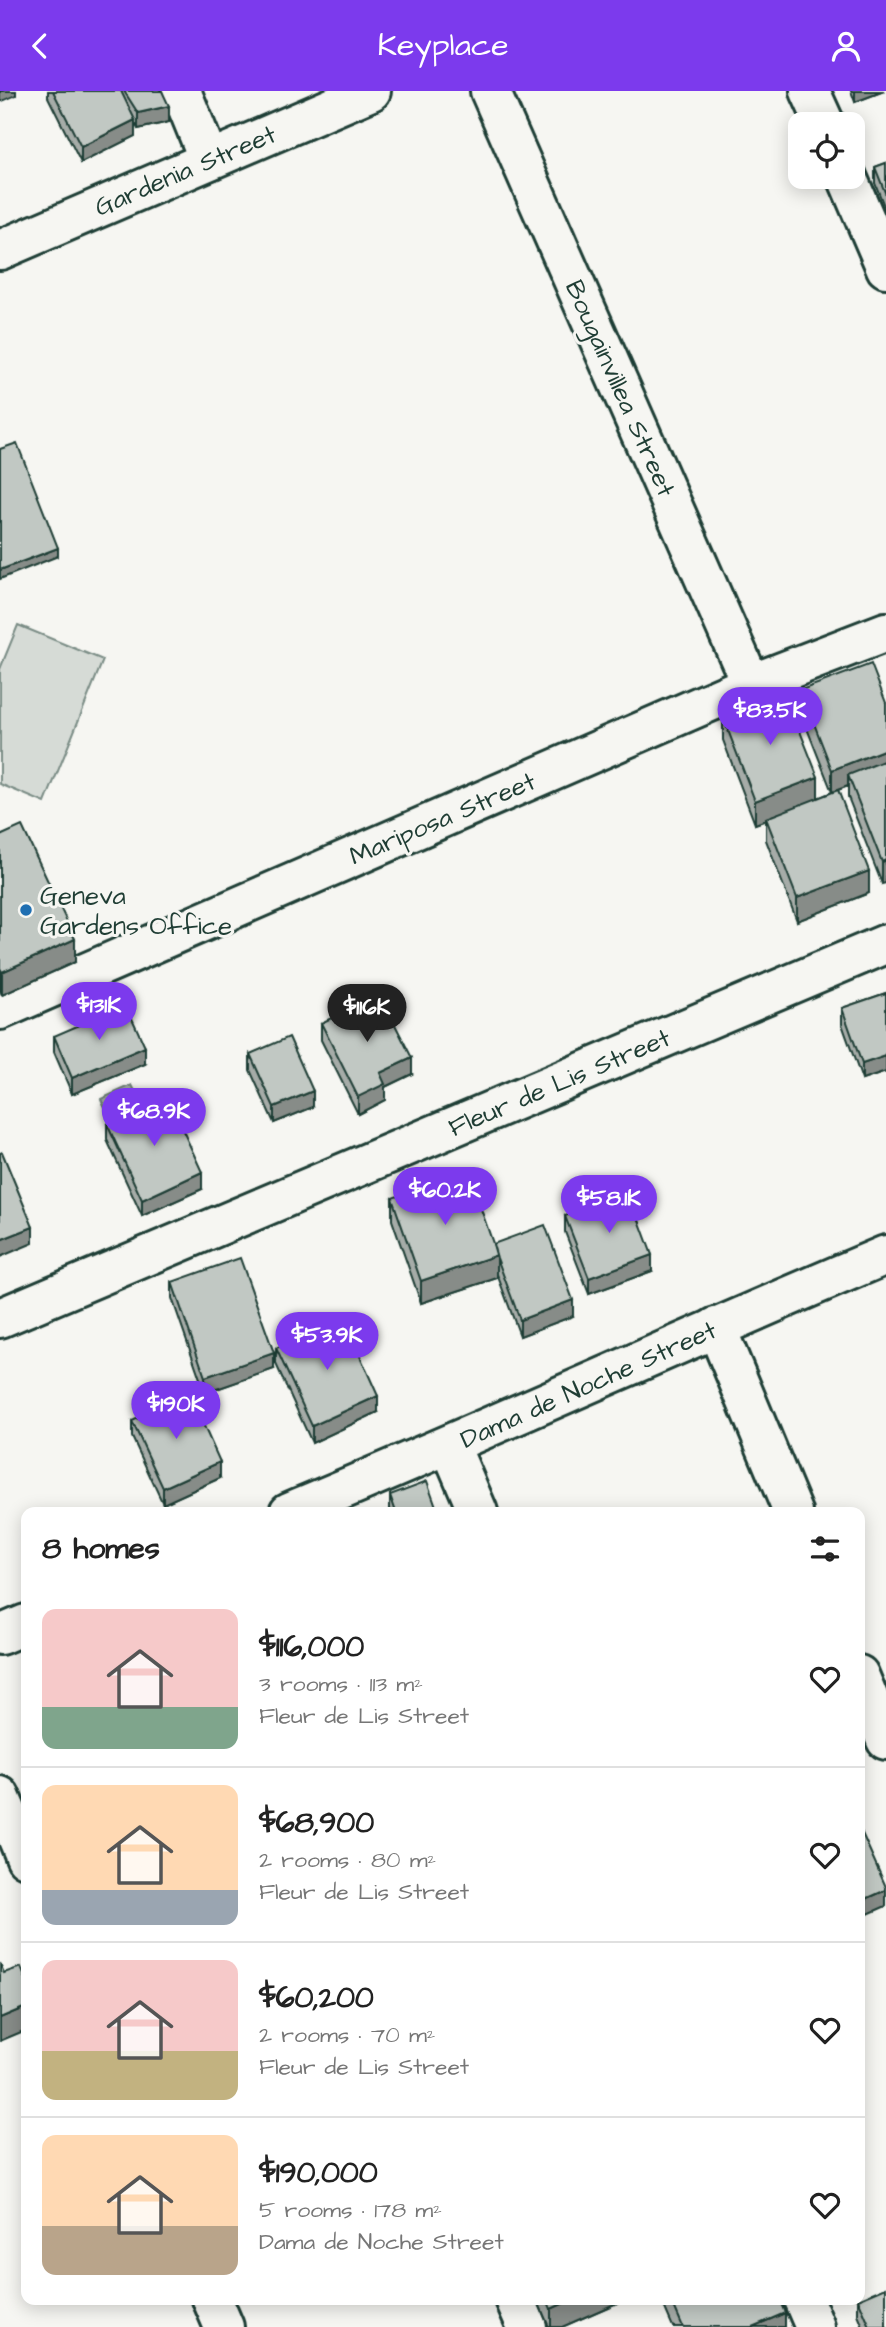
<!DOCTYPE html>
<html lang="en">
<head>
<meta charset="utf-8">
<style>
  :root { --surface:#fff; --page:#f2f2f2; --text:#222; --muted:#767676; --line:#e0e0e0; --accent:#7c3aed }
  body { margin:0; font-family:"Architects Daughter",sans-serif; background:var(--page); color:var(--text); height:100vh; display:flex; flex-direction:column; font-size:26px; white-space:nowrap }
  * { box-sizing:border-box; margin:0 }
  p { font-size:23px; color:var(--muted) }
  .icon { flex:none; width:38px; height:38px; fill:none; stroke:currentColor; stroke-width:2; stroke-linecap:round; stroke-linejoin:round }
  .map { position:relative; flex:1; overflow:hidden }
  .drawer { position:absolute; left:21px; top:1416px; width:844px; height:798px; display:flex; flex-direction:column; background:var(--surface); border-radius:14px; box-shadow:0 4px 18px #0003 }
  .drawer>* { flex:none }
  .tools { position:absolute; left:788px; top:21px; display:grid; gap:14px }
  .tools a { display:grid; place-items:center; width:77px; height:77px; border-radius:14px; background:var(--surface); box-shadow:0 4px 18px #0003; font-size:35px }
  .price { position:absolute; translate:-50% -60px; padding:0 16px; border-radius:24px; background:var(--accent); color:#fff; font-size:23px; line-height:46px; filter:drop-shadow(0 2px 4px #0008) }
  .price::after { content:''; position:absolute; left:50%; top:42px; width:21px; height:16px; margin-left:-10px; background:inherit; clip-path:polygon(0 0,100% 0,50% 100%) }
  .price.active { background:#222; color:#fff }
  ul { padding:0; list-style:none }
  li { display:flex; align-items:center; gap:21px; height:175px; padding:0 21px }
  li+li { border-top:2px solid var(--line) }
  li span { display:grid; place-items:center; flex:none; width:196px; height:140px; border-radius:14px; color:#555 }
  li>.icon { margin-inline-start:auto }
  span .icon { width:84px; height:84px; fill:#fffc; stroke-width:1 }
  li b { font-size:30px }
  h2 { display:flex; justify-content:space-between; align-items:center; height:84px; padding:0 21px; font-size:30px }
  header { display:flex; justify-content:space-between; align-items:center; height:91px; padding:0 21px; background:var(--accent); color:#fff; font-size:32px; font-weight:600 }
  .map>svg:first-child { display:block }
  .green { fill:#d6dbd6; stroke:#7a8c85; stroke-width:2 }
  .water { fill:#aab3ae; stroke:#72847d; stroke-width:2 }
  .lines { fill:none; stroke-linecap:round; stroke-linejoin:round }
  .minor-casing { stroke:#1f3d34; stroke-width:44 }
  .minor { stroke:#f6f6f2; stroke-width:38 }
  .wall { fill:#a6aca8; stroke:#1f3d34; stroke-width:2 }
  .shaded-wall { fill:#878c88; stroke:#1f3d34; stroke-width:2 }
  .building { fill:#c1c8c3; stroke:#1f3d34; stroke-width:2 }
  .poi-dot { fill:#1f6fb2; stroke:#f6f6f2; stroke-width:2.5 }
  .labels { text-anchor:middle; stroke-width:6; stroke-linejoin:round; paint-order:stroke }
  .street-label { font-size:26px; fill:#1f3d34; stroke:#f6f6f2 }
  .poi-label { font-size:26px; fill:#1f3d34; stroke:#f6f6f2; text-anchor:start }
</style>
</head>
<body>
<header><svg class="icon" aria-label="back" viewBox="0 0 24 24"><path d="M15 5l-7 7 7 7"/></svg>Keyplace<svg class="icon" aria-label="person" viewBox="0 0 24 24"><circle cx="12" cy="8" r="4"/><path d="M4 21q1-7 8-7t8 7"/></svg></header>
<div class="map">
<svg width="886" height="2236" viewBox="0 0 886 2236">
  <rect width="100%" height="100%" fill="#f6f6f2"/>
  <filter id="ink" filterUnits="userSpaceOnUse"><feTurbulence type="fractalNoise" baseFrequency=".0143" numOctaves="2"/><feDisplacementMap in="SourceGraphic" scale="14" xChannelSelector="R" yChannelSelector="G"/><feConvolveMatrix kernelMatrix="1 2 1 2 8 2 1 2 1" color-interpolation-filters="sRGB"/></filter>
  <g filter="url(#ink)">
    <path class="green" d="M18,534L103,569L45,712L0,693V578Z"/>
    <path class="water" d="M132,994L142,1014L111,1029L101,1008Z"/>
    <g class="lines">
      <defs>
        <g id="minor">
          <path d="M181,0L209,69"/>
          <path d="M490,0L751,593"/>
          <path d="M810,0L825,33"/>
          <path d="M847,86L886,177"/>
          <path d="M0,159L371,0"/>
          <path d="M0,919L751,593L886,541"/>
          <path d="M0,1227L886,853"/>
          <path d="M716,1236L793,1421"/>
          <path d="M450,1355L478,1421"/>
          <path d="M289,1421C490,1338 686,1248 886,1164"/>
          <path d="M0,1544L26,1533"/>
          <path d="M859,1584L886,1649"/>
          <path d="M0,1705L26,1767"/>
          <path d="M212,2208L224,2236"/>
          <path d="M515,2208L527,2236"/>
          <path d="M803,2208L815,2236"/>
        </g>
      </defs>
      <use href="#minor" class="minor-casing"/>
      <use href="#minor" class="minor"/>
    </g>
    <g class="wall">
      <path d="M48,0H162L169,31L138,38L135,32V45L81,72L48,6Z"/>
      <path d="M851,0H884L855,11Z"/>
      <path d="M886,72V120L875,92V76Z"/>
      <path d="M801,599L886,612L882,793L848,706V695L838,699L869,802L797,830L766,749V729L755,733L723,649V626L818,707L832,701L801,622Z"/>
      <path d="M0,745L75,871L2,904L0,900Z"/>
      <path d="M886,902V981L862,989L842,933V917Z"/>
      <path d="M321,932L412,983L385,996V1009L358,1023L321,949Z"/>
      <path d="M54,945L145,973L72,1003L54,961Z"/>
      <path d="M250,963L313,1016L274,1032L250,979Z"/>
      <path d="M107,1033L202,1098L142,1125L107,1049Z"/>
      <path d="M392,1107L493,1153L573,1225L520,1245L497,1183V1187L421,1212L392,1129Z"/>
      <path d="M565,1125L652,1180L589,1203L565,1141Z"/>
      <path d="M172,1191L274,1278L205,1302L172,1207Z"/>
      <path d="M276,1257L378,1321L312,1352L276,1273Z"/>
      <path d="M132,1330L220,1387L163,1413L132,1346Z"/>
      <path d="M390,1404L438,1421H390Z"/>
      <path d="M537,2208H626L562,2236H549Z"/>
      <path d="M661,2208H779L785,2236H673Z"/>
      <path d="M858,2208L886,2236H863L858,2224Z"/>
    </g>
    <g class="shaded-wall">
      <path d="M0,0H16V4L0,11Z"/>
      <path d="M855,0H884L855,11Z"/>
      <path d="M169,15V31L138,38V22Z"/>
      <path d="M135,29V45L81,72V56Z"/>
      <path d="M58,457V465L0,488V479Z"/>
      <path d="M886,658V681L848,684V695L832,701V679Z"/>
      <path d="M818,686V709L766,727V729L755,733V710Z"/>
      <path d="M886,769V792L882,793V771Z"/>
      <path d="M869,780V802L797,830V807Z"/>
      <path d="M75,848V871L2,904V881Z"/>
      <path d="M145,956V973L72,1003V987Z"/>
      <path d="M886,965V981L862,989V973Z"/>
      <path d="M412,967V983L385,996V1009L358,1023V1006L380,982Z"/>
      <path d="M313,1000V1016L274,1032V1016Z"/>
      <path d="M202,1081V1098L142,1125V1109Z"/>
      <path d="M33,1136V1152L0,1166V1149Z"/>
      <path d="M497,1164V1187L421,1212V1190Z"/>
      <path d="M652,1164V1180L589,1203V1187Z"/>
      <path d="M573,1209V1225L520,1245V1229Z"/>
      <path d="M274,1262V1278L205,1302V1286Z"/>
      <path d="M378,1305V1321L312,1352V1335Z"/>
      <path d="M220,1371V1387L163,1413V1397Z"/>
      <path d="M886,1799V1815L859,1827V1811Z"/>
      <path d="M26,1916V1939L0,1950V1927Z"/>
      <path d="M573,2208H626L562,2236H551V2218Z"/>
      <path d="M785,2222V2236H752Z"/>
    </g>
    <g class="building">
      <path d="M53,0H121L135,29L81,56Z"/>
      <path d="M124,0H162L169,15L138,22Z"/>
      <path d="M886,72V104L875,76Z"/>
      <path d="M17,352L58,457L0,479V358Z"/>
      <path d="M871,573L886,612V658L832,679L801,599Z"/>
      <path d="M785,602L818,686L755,710L723,626Z"/>
      <path d="M886,669V769L882,771L848,684Z"/>
      <path d="M838,699L869,780L797,807L766,727Z"/>
      <path d="M22,735L75,848L2,881L0,877V745Z"/>
      <path d="M886,902V965L862,973L842,917Z"/>
      <path d="M380,904L412,967L380,982L385,993L358,1006L321,932Z"/>
      <path d="M126,914L145,956L72,987L54,945Z"/>
      <path d="M289,946L313,1000L274,1016L250,963Z"/>
      <path d="M167,1005L202,1081L142,1109L107,1033Z"/>
      <path d="M2,1061L33,1136L0,1149V1062Z"/>
      <path d="M468,1081L497,1164L421,1190L392,1107Z"/>
      <path d="M629,1102L652,1164L589,1187L565,1125Z"/>
      <path d="M545,1134L573,1209L520,1229L497,1167L493,1153Z"/>
      <path d="M240,1167L274,1262L205,1286L172,1191Z"/>
      <path d="M343,1227L378,1305L312,1335L276,1257Z"/>
      <path d="M190,1304L220,1371L163,1397L132,1330Z"/>
      <path d="M427,1390L438,1421H396L390,1404Z"/>
      <path d="M859,1740H861L886,1796V1799L859,1811Z"/>
      <path d="M0,1872L4,1882L21,1876L26,1889V1916L0,1927Z"/>
      <path d="M886,2196V2236H870L858,2208Z"/>
      <path d="M547,2208H573L551,2218Z"/>
      <path d="M671,2208H779L785,2222L752,2236H683Z"/>
    </g>
  </g>
  <circle class="poi-dot" cx="26" cy="819" r="7"/>
  <g class="labels">
    <g class="street-label">
      <text transform="translate(185 79) rotate(-23)" y="9">Gardenia Street</text>
      <text transform="translate(621 297) rotate(66)" y="9">Bougainvillea Street</text>
      <text transform="translate(442 727) rotate(-23)" y="9">Mariposa Street</text>
      <text transform="translate(559 991) rotate(-23)" y="9">Fleur de Lis Street</text>
      <text transform="translate(588 1293) rotate(-24)" y="9">Dama de Noche Street</text>
    </g>
    <g class="poi-label">
      <text x="40" y="813">Geneva<tspan x="40" dy="30">Gardens Office</tspan></text>
    </g>
  </g>
</svg>
<div class="tools">
<a><svg class="icon" aria-label="locate" viewBox="0 0 24 24"><circle cx="12" cy="12" r="6"/><path d="M12 2v4M12 18v4M2 12h4M18 12h4"/></svg></a>
</div>
<b class="price" style="left:770px;top:656px">$83.5K</b>
<b class="price" style="left:99px;top:951px">$131K</b>
<b class="price active" style="left:367px;top:953px">$116K</b>
<b class="price" style="left:154px;top:1057px">$68.9K</b>
<b class="price" style="left:445px;top:1136px">$60.2K</b>
<b class="price" style="left:609px;top:1144px">$58.1K</b>
<b class="price" style="left:327px;top:1281px">$53.9K</b>
<b class="price" style="left:176px;top:1350px">$190K</b>
<section class="drawer">
<h2>8 homes<svg class="icon" aria-label="filters" viewBox="0 0 24 24"><path d="M4 7h16M4 17h16"/><circle cx="9" cy="7" r="2"/><circle cx="15" cy="17" r="2"/></svg></h2>
<ul>
<li><span style="background:linear-gradient(#f6c9c9 70%,#7fa58c 0)"><svg class="icon" aria-label="home" viewBox="0 0 24 24"><path d="M3 11l9-7 9 7M6 9v11h12V9"/></svg></span><div><b>$116,000</b><p>3 rooms · 113 m²</p><p>Fleur de Lis Street</p></div><svg class="icon" aria-label="heart" viewBox="0 0 24 24"><path d="M12 20l-8-8c-3-5 5-10 8-4 3-6 11-1 8 4z"/></svg></li>
<li><span style="background:linear-gradient(#ffd9b3 75%,#9aa5b1 0)"><svg class="icon" aria-label="home" viewBox="0 0 24 24"><path d="M3 11l9-7 9 7M6 9v11h12V9"/></svg></span><div><b>$68,900</b><p>2 rooms · 80 m²</p><p>Fleur de Lis Street</p></div><svg class="icon" aria-label="heart" viewBox="0 0 24 24"><path d="M12 20l-8-8c-3-5 5-10 8-4 3-6 11-1 8 4z"/></svg></li>
<li><span style="background:linear-gradient(#f6c9c9 65%,#c2b280 0)"><svg class="icon" aria-label="home" viewBox="0 0 24 24"><path d="M3 11l9-7 9 7M6 9v11h12V9"/></svg></span><div><b>$60,200</b><p>2 rooms · 70 m²</p><p>Fleur de Lis Street</p></div><svg class="icon" aria-label="heart" viewBox="0 0 24 24"><path d="M12 20l-8-8c-3-5 5-10 8-4 3-6 11-1 8 4z"/></svg></li>
<li><span style="background:linear-gradient(#ffd9b3 65%,#b9a48a 0)"><svg class="icon" aria-label="home" viewBox="0 0 24 24"><path d="M3 11l9-7 9 7M6 9v11h12V9"/></svg></span><div><b>$190,000</b><p>5 rooms · 178 m²</p><p>Dama de Noche Street</p></div><svg class="icon" aria-label="heart" viewBox="0 0 24 24"><path d="M12 20l-8-8c-3-5 5-10 8-4 3-6 11-1 8 4z"/></svg></li>
</ul>
</section>
</div>
</body>
</html>
